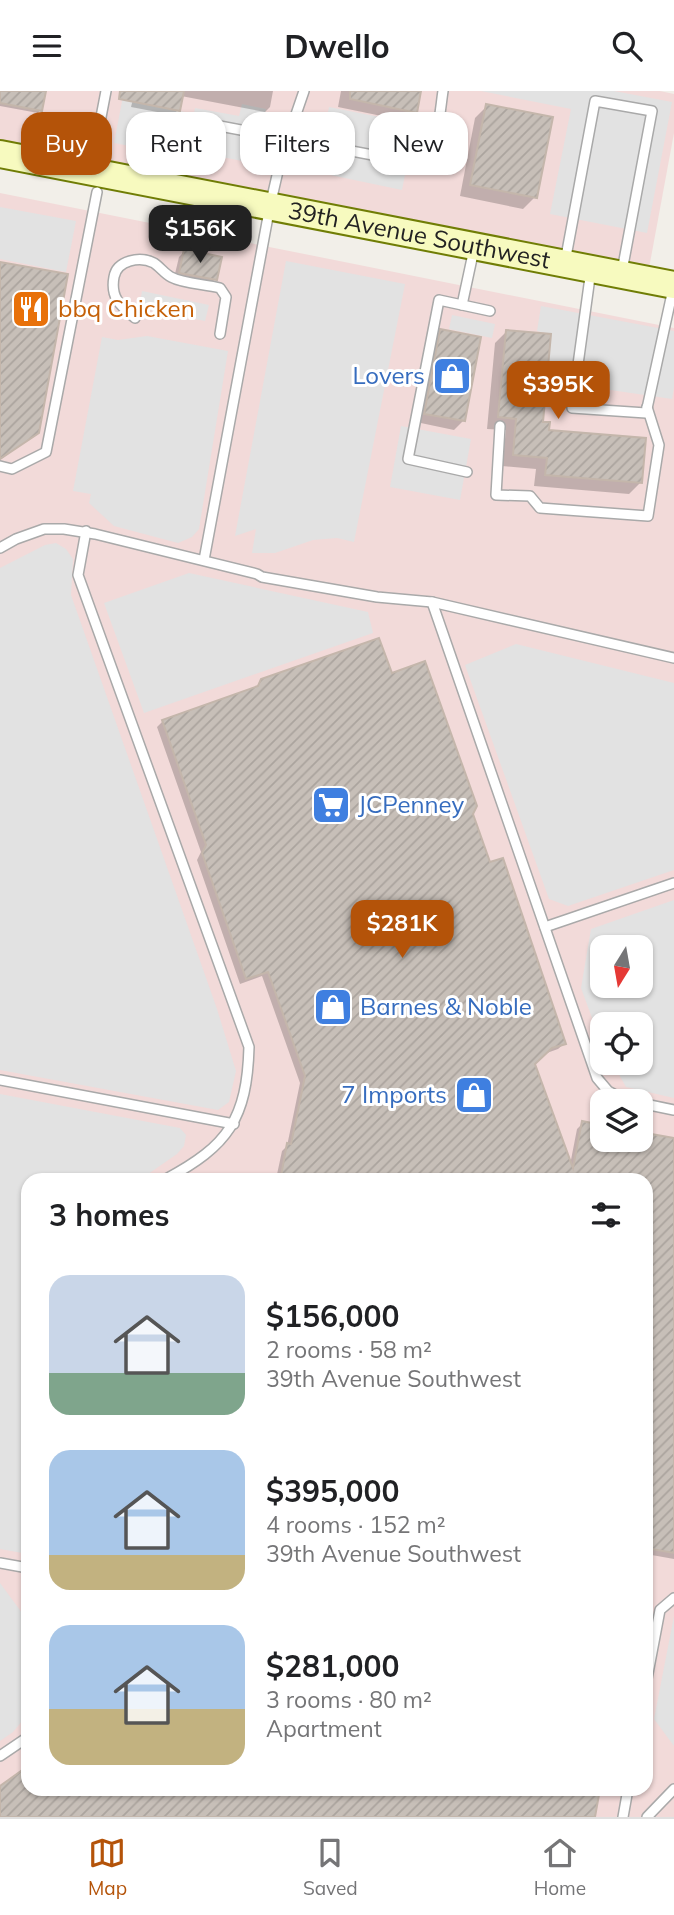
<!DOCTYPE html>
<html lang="en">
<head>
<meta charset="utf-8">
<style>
  :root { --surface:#fff; --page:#f6f6f6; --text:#202124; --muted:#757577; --line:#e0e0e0; --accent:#b45309 }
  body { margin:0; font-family:Mulish,sans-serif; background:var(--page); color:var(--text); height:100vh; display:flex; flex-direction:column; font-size:26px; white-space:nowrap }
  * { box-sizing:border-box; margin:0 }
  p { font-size:23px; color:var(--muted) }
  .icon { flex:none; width:38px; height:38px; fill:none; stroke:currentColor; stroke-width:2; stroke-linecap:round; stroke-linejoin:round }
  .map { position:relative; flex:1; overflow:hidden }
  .panel { position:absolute; left:21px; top:1082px; width:632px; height:623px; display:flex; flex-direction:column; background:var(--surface); border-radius:21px; box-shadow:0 2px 5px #0004 }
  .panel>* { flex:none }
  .banner { position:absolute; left:21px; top:21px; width:634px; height:63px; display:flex; gap:14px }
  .needle { width:46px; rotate:191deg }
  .fabs { position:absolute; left:590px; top:844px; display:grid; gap:14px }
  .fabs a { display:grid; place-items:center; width:63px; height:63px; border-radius:14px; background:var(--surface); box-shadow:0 2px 5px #0004; font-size:35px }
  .price { position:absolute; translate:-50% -60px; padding:0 16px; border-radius:14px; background:var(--accent); color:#fff; font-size:23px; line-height:46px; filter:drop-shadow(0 2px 4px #0008) }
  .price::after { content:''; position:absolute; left:50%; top:42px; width:21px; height:16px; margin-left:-10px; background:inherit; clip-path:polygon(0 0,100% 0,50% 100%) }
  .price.active { background:#222; color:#fff }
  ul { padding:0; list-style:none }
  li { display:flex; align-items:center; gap:21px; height:175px; padding:0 28px }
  li span { display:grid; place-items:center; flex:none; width:196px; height:140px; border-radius:21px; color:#555 }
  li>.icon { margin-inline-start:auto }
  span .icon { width:84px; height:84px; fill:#fffc; stroke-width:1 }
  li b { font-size:30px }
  h2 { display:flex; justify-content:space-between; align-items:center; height:84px; padding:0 28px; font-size:30px }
  .tag { padding:0 24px; border-radius:21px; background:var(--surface); box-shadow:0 2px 5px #0004; font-size:24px; line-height:63px }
  .tag.active { background:var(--accent); color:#fff }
  header { display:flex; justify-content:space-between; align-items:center; height:91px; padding:0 28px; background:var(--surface); font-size:32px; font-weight:700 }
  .tab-bar { display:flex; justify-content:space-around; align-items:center; height:98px; border-top:2px solid var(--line); background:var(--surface); font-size:19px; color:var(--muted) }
  .tab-bar a { display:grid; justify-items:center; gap:4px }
  .tab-bar .active { color:var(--accent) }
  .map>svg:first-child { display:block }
  .commercial { fill:#f2dad9; fill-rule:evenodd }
  .parking { fill:#e2e2e2; fill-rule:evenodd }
  .shadow { fill:#0003 }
  .building { fill:url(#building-hatch); stroke:#c4b6ab; stroke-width:2 }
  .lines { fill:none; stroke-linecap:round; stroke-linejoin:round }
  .lane-casing { stroke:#a9a9a9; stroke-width:12 }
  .secondary-casing { stroke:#707d05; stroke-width:30 }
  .lane { stroke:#fff; stroke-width:9 }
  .secondary { stroke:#f7fabf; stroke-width:26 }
  .labels { text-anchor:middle; stroke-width:6; stroke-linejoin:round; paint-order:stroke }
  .street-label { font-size:24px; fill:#222; stroke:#fff }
  .food-label { font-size:24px; fill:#c56008; stroke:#fff; text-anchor:start }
  .shop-label { font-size:24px; fill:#366cbe; stroke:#fff; text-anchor:end }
</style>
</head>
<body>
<header><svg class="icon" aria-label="menu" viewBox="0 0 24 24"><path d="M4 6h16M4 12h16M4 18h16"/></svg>Dwello<svg class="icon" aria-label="search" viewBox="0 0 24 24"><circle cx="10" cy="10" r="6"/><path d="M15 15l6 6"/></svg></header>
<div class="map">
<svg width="674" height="1726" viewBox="0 0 674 1726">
  <defs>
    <pattern id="building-hatch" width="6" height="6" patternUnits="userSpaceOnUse" patternTransform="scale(1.75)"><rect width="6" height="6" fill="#c7bfb8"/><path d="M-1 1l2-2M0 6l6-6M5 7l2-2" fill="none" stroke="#aba49e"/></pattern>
  </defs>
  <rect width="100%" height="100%" fill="#f2efe9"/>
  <g class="commercial">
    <path d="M0,0H660L674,3V42L647,188L0,64Z"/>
    <path d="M0,102L674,237V1726H0ZM602,856H640V894H602ZM602,933H640V971H602ZM602,1010H640V1048H602ZM28,1088H646V1698H28Z"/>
  </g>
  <g class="parking">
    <path d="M124,0L136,11L185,21L176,64L114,52Z"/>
    <path d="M481,0H614L672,11L647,142L550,123L571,18Z"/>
    <path d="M242,13L266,18L258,57L250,56L247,71L187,59L195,17L239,25Z"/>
    <path d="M329,16L415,33L402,99L316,81Z"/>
    <path d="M0,116L76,130L66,181L0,168Z"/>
    <path d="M286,170L405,193L354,451L337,447L313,449L275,462H252L256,438L235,445Z"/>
    <path d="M142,200L209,214L205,230L139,217Z"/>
    <path d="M541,215L674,240V296L672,308L549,290V243L537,240Z"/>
    <path d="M452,224L495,233L492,247L449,238Z"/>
    <path d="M147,245L228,260L199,438L192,446L178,452L114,435L89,412L91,403L73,400L102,246L118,249Z"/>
    <path d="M401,335L471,348L460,409L390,396Z"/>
    <path d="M56,452L66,458L73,468L71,504L217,918L236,980L229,1011L218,1019L0,979V477L45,454Z"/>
    <path d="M189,482L368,521L373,542L144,622L104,512Z"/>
    <path d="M516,553L674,592V779L568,815L549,808L465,574Z"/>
    <path d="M674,809V1007L626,996L612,971H640V933H602V954L581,897L591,838ZM602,856H640V894H602Z"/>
    <path d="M0,1003L180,1037L186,1044L184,1055L177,1063L141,1088H28V1463L0,1458Z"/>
    <path d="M0,1492L28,1530V1623L13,1641L0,1650Z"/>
    <path d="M674,1525V1655L654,1628Z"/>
  </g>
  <g class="shadow">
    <path d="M0,0H44L40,19L38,22L0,15Z"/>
    <path d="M135,0H273L270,16L265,21L181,5L178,19L173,24L131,16Z"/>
    <path d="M341,0H420L415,21L406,30L338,16Z"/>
    <path d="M487,15L535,106L523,118L460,105L475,27Z"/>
    <path d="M185,160L215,188L209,194L174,187L179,166Z"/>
    <path d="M0,172L37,341L0,369Z"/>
    <path d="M441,240L463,330L454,339L416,331L432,249Z"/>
    <path d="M506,241L541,332L547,340L640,392L629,403L534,395L536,378L502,375L506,339L487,338L495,252Z"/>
    <path d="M391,584L471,723L489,774L564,953L558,958L544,963L533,973L570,1074L577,1038L583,1032L602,1035V1048L674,1049V1468L646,1463V1088H276L282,1060L287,1055L300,992L262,885L240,893L197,769L201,761L157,636L163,630L256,596L262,589Z"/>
    <path d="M28,1677V1698H599L593,1726H0V1697Z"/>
  </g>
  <g class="building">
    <path d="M0,0H46L42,20L0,12Z"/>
    <path d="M120,0H184L180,20L119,8Z"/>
    <path d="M350,0H421L417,22L350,8Z"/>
    <path d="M486,13L553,26L537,107L470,94Z"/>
    <path d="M184,158L222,166L217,189L179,182Z"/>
    <path d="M0,171L68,183L39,342L0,368Z"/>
    <path d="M440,238L481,246L465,330L424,323Z"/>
    <path d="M506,239L551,243L543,331H550L549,339L646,347L642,392L545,384L547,367L513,364L516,328L498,326Z"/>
    <path d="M379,547L392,582L425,570L477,715L473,723L490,771L503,767L566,953L552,957L535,973L573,1077L582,1030L602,1034V1048H640V1041L674,1047V1462L646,1457V1088H286V1086L281,1085L287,1052L291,1053L305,985L268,881L246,888L202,762L206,754L162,629L258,595L261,588Z"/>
    <path d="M28,1675V1698H600L595,1726H0V1695Z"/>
  </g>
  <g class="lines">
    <defs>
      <g id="lane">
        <path d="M204,32L399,69L423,71C438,59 440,19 443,0"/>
        <path d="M91,78L106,0"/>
        <path d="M565,171L595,10L652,20L622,180"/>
        <path d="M591,179L572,317L646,322L673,198"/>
        <path d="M462,214L474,158"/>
        <path d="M135,227C121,215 110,207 114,186C117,169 140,165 154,172C160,176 165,183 171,186C184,193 205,193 220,197L226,206L220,243"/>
        <path d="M500,335L496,404L530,405L540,417L648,425L659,354L647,316"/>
        <path d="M0,375L12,378L46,361L97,101"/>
        <path d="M467,381L408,368L439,209L490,220"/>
        <path d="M86,440L78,484L249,956C247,1028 228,1055 166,1088"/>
        <path d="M0,457L16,448L44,438H64L95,443L257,483L262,486L377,506L432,511L674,567"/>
        <path d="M204,469L270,115L281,67L304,0"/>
        <path d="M432,511L597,987L608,1000L627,1010"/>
        <path d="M545,836L674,792"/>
        <path d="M0,989L234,1033"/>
        <path d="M640,1012L674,1019"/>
        <path d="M0,1472L28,1477"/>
        <path d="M646,1593L660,1519L674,1507"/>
        <path d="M0,1665L28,1646"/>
        <path d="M623,1726L628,1698"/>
        <path d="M647,1726L674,1698"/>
      </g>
      <g id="secondary">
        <path id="s1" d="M0,63L674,194"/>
      </g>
    </defs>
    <use href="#lane" class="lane-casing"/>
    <use href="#secondary" class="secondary-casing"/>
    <use href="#lane" class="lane"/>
    <use href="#secondary" class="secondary"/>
  </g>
  <defs>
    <symbol id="restaurant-square" viewBox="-11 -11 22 22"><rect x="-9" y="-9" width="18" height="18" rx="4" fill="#e8710a" stroke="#fff"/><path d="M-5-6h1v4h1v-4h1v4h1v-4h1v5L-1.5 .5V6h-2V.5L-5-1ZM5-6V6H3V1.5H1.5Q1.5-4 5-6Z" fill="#fff"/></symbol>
    <symbol id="shop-square" viewBox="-11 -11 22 22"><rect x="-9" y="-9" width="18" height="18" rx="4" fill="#3f7fe0" stroke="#fff"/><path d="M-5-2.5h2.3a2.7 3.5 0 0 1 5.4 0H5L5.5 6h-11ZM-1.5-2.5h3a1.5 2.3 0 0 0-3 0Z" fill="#fff"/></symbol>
    <symbol id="supermarket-square" viewBox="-11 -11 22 22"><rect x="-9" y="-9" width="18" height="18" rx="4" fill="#3f7fe0" stroke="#fff"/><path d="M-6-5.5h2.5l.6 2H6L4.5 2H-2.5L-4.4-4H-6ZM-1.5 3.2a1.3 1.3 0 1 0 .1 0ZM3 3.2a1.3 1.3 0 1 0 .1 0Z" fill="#fff"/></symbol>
  </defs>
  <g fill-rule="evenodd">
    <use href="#restaurant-square" x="9" y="196" width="44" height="44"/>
    <use href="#shop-square" x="430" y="263" width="44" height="44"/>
    <use href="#supermarket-square" x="309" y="692" width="44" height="44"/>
    <use href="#shop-square" x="311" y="894" width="44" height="44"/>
    <use href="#shop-square" x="452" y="982" width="44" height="44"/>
  </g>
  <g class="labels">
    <g class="street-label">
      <text dy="8" stroke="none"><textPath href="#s1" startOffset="427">39th Avenue Southwest</textPath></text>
    </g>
    <g class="food-label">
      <text x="58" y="226">bbq Chicken</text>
    </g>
    <g class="shop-label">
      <text x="425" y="293">Lovers</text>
      <text x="358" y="722" text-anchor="start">JCPenney</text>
      <text x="360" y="924" text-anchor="start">Barnes &amp; Noble</text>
      <text x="447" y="1012">7 Imports</text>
    </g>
  </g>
</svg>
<div class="fabs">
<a><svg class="needle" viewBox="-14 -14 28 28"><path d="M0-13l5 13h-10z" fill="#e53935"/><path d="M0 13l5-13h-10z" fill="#757577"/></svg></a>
<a><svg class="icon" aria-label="locate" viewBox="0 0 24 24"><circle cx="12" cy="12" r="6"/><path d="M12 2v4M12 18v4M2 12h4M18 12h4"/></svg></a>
<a><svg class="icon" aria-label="layers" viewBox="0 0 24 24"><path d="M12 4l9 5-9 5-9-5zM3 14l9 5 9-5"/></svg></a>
</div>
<b class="price active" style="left:200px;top:174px">$156K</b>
<b class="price" style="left:558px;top:330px">$395K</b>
<b class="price" style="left:402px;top:869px">$281K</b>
<div class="banner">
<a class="tag active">Buy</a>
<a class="tag">Rent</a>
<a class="tag">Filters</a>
<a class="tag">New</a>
</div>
<section class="panel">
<h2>3 homes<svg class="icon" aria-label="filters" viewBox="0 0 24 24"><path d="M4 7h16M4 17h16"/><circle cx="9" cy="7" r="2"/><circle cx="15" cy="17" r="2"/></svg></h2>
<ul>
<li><span style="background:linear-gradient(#c9d6e8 70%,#7fa58c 0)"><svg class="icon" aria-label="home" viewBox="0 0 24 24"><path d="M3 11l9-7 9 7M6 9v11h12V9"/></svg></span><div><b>$156,000</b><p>2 rooms · 58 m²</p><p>39th Avenue Southwest</p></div></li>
<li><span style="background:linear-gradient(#a9c7e8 75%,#c2b280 0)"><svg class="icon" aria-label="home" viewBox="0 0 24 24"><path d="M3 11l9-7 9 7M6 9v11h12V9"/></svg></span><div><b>$395,000</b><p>4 rooms · 152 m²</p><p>39th Avenue Southwest</p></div></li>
<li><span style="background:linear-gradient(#a9c7e8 60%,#c2b280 0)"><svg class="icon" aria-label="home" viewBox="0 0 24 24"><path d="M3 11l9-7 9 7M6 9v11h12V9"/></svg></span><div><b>$281,000</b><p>3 rooms · 80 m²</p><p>Apartment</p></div></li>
</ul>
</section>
</div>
<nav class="tab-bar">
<a class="active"><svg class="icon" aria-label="map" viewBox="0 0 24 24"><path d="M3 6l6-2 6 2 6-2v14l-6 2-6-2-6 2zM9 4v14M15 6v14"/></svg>Map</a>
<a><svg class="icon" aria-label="saved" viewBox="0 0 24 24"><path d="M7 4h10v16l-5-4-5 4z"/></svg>Saved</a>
<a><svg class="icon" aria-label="home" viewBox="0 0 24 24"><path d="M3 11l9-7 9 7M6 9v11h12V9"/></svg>Home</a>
</nav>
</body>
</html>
